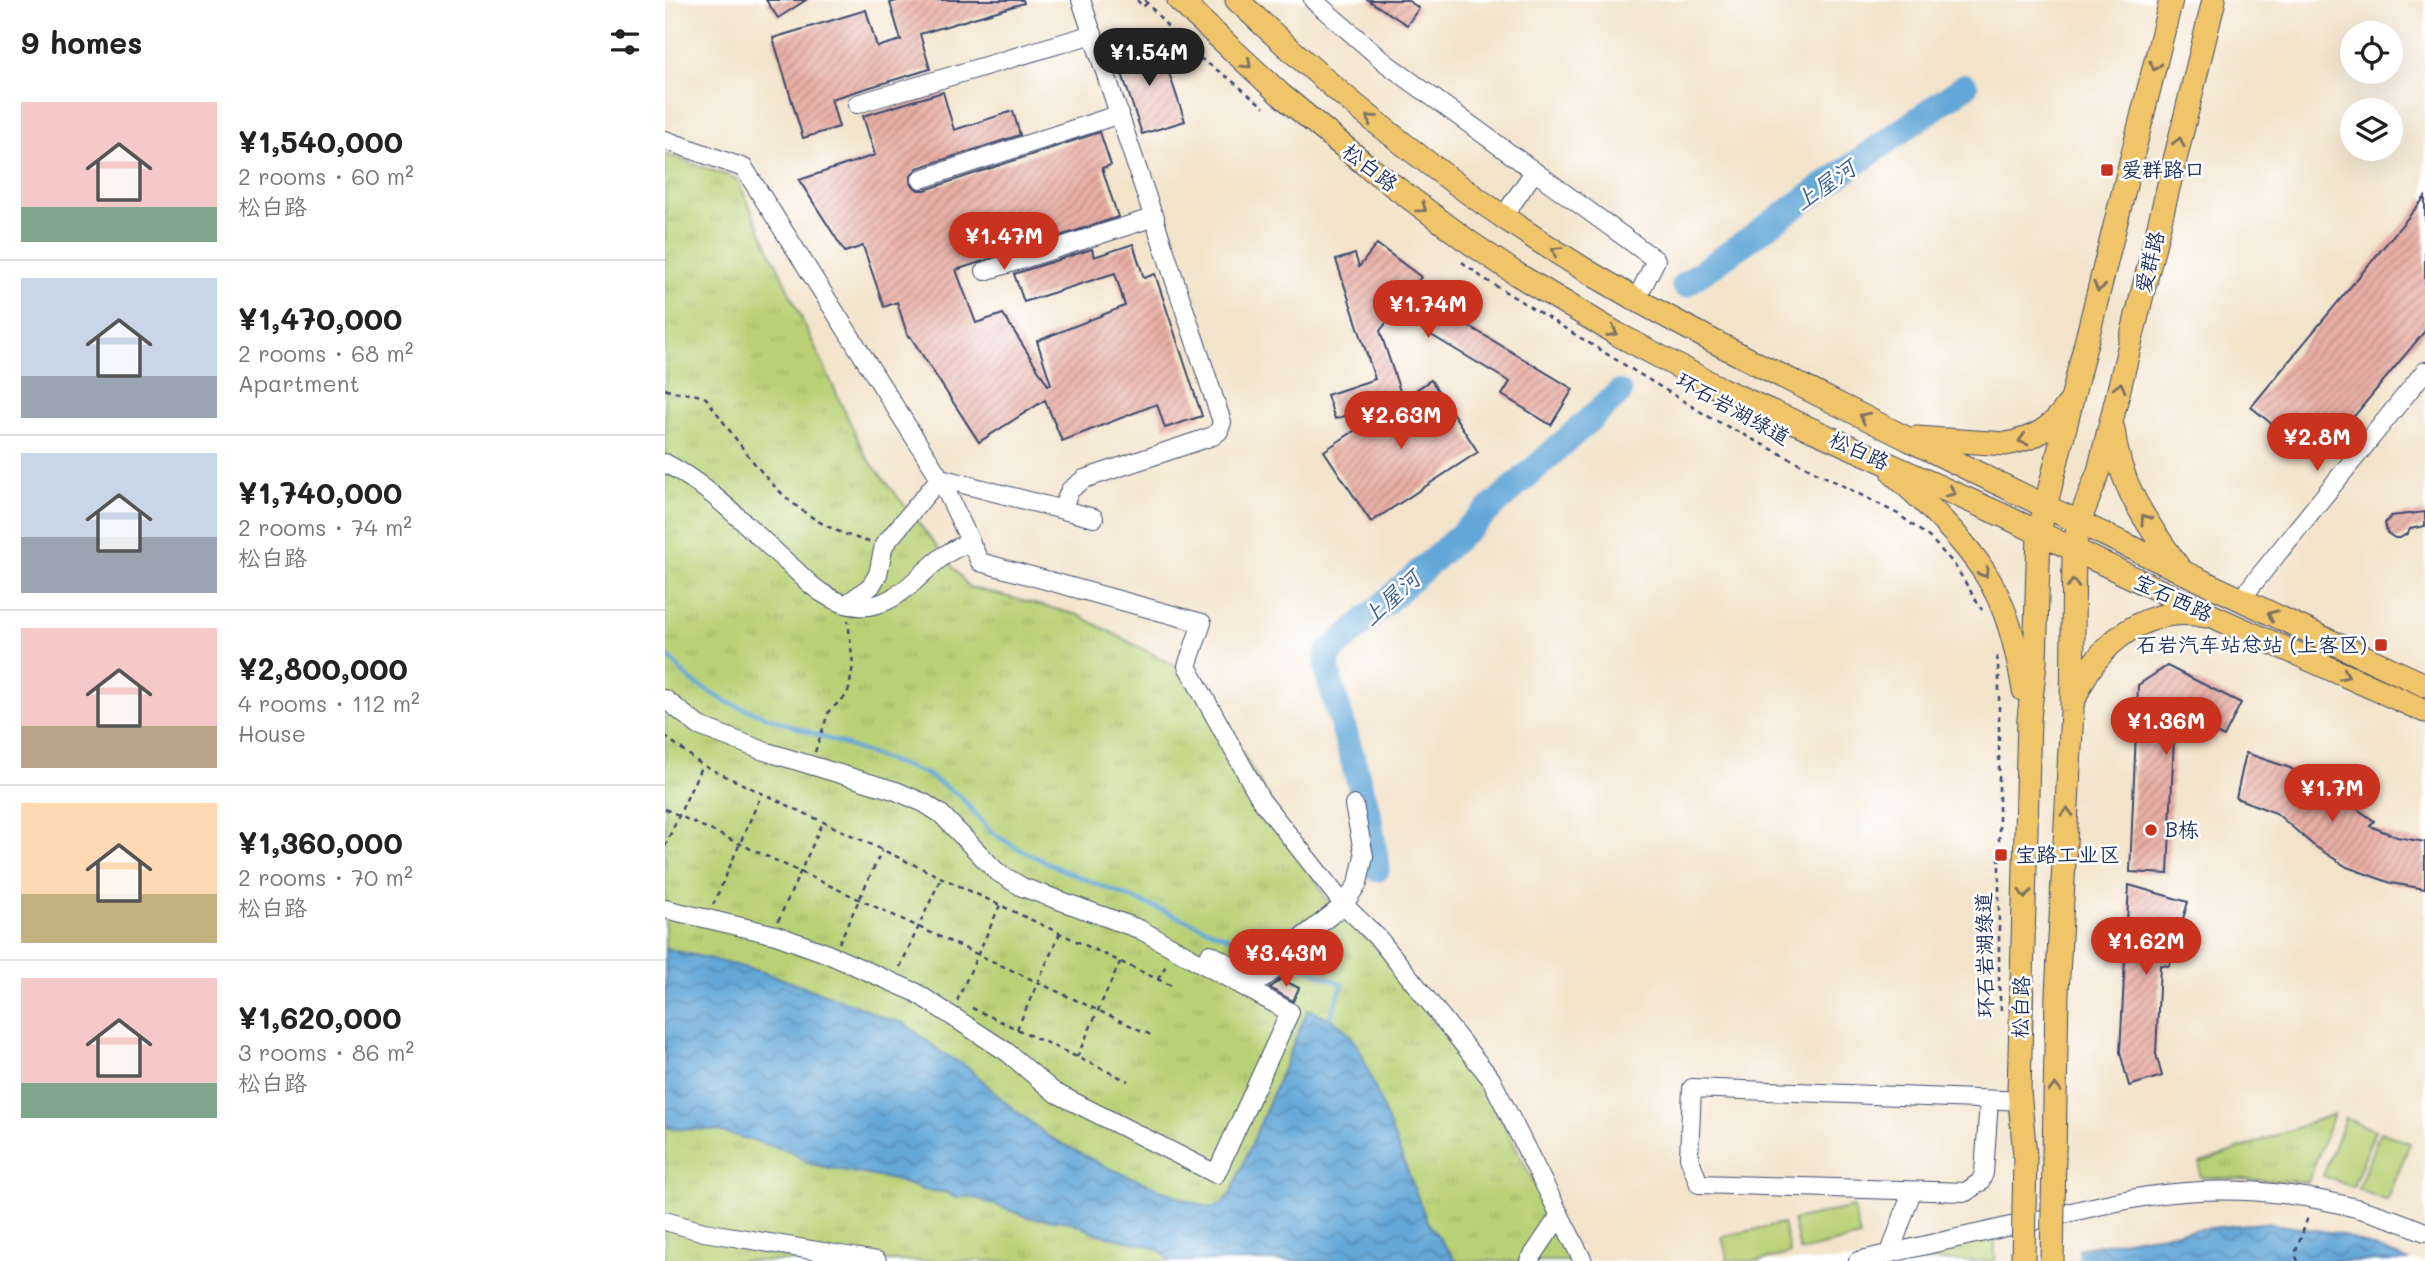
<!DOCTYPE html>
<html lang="en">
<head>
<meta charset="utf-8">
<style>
  :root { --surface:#fff; --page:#f2f2f2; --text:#222; --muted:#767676; --line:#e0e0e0; --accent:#c8321e }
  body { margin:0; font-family:Mali,"LXGW WenKai TC",sans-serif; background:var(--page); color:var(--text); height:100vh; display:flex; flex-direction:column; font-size:26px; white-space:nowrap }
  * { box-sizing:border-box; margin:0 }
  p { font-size:23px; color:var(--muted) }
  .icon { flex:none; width:38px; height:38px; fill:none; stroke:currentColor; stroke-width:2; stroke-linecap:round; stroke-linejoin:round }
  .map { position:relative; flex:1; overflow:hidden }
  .details { display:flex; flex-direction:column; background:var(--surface); width:665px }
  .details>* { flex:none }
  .tools { position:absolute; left:1675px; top:21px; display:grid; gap:14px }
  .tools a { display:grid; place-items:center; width:63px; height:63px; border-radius:50%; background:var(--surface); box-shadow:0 7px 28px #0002; font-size:35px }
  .price { position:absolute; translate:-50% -60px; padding:0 16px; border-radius:24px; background:var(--accent); color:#fff; font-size:23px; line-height:46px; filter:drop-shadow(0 2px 4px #0008) }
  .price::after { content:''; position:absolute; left:50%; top:42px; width:21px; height:16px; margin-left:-10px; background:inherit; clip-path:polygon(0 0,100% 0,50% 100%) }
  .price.selected { background:#222; color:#fff }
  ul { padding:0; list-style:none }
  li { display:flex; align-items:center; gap:21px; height:175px; padding:0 21px }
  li+li { border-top:2px solid var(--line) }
  li span { display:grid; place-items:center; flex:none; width:196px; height:140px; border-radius:0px; color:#555 }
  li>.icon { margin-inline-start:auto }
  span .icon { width:84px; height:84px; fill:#fffc; stroke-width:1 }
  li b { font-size:30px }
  h2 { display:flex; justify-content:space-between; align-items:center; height:84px; padding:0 21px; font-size:30px }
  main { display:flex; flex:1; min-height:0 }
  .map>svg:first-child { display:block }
  .grass { fill:#b9d176; stroke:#6a806a; stroke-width:2 }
  .park { fill:url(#park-tufts); stroke:#6a806a; stroke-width:2 }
  .water { fill:url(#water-waves); stroke:#3f6b9b; stroke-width:2 }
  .pier { fill:#f3e3ca }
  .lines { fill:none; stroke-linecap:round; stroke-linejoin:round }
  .stream { stroke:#63a7d8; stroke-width:4.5 }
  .river { stroke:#63a7d8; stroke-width:26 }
  .building { fill:url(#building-hatch) }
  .minor-casing { stroke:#3b4a6e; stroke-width:20 }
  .major-casing { stroke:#3b4a6e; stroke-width:25 }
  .path { stroke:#3b4a6e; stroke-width:2.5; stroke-dasharray:5 5; stroke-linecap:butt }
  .minor { stroke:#fff; stroke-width:18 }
  .major { stroke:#f0c469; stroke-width:23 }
  .major-bridge-casing { stroke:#3b4a6e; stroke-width:25; stroke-linecap:butt }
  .path-bridge { stroke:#3b4a6e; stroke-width:2.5; stroke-dasharray:5 5; stroke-linecap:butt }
  .major-bridge { stroke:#f0c469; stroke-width:23 }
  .oneway { stroke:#7b7263 }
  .poi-dot { fill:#c8321e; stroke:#fff; stroke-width:2.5 }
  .labels { text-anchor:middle; stroke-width:5; stroke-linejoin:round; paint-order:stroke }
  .street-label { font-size:21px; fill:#1b2f5e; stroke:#fff }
  .poi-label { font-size:21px; fill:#1b2f5e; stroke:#fff; text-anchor:start }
  .water-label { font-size:23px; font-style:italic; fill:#385f8f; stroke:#fff }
</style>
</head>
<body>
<main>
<section class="details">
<h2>9 homes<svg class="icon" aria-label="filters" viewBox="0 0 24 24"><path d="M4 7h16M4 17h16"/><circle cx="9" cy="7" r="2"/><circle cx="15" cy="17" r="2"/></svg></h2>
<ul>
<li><span style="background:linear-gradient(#f6c9c9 75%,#7fa58c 0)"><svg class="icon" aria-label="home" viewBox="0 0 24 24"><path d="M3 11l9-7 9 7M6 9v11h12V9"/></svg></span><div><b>¥1,540,000</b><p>2 rooms · 60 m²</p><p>松白路</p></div></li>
<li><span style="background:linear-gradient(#c9d6e8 70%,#9aa5b1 0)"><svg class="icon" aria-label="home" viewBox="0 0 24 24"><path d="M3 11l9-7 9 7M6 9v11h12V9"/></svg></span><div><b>¥1,470,000</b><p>2 rooms · 68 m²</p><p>Apartment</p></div></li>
<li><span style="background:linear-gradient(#c9d6e8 60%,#9aa5b1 0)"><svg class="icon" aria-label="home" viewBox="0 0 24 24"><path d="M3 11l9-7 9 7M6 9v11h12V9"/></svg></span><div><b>¥1,740,000</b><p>2 rooms · 74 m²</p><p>松白路</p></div></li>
<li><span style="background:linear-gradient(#f6c9c9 70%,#b9a48a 0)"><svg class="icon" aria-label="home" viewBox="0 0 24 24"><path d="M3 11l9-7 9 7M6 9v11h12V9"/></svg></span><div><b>¥2,800,000</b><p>4 rooms · 112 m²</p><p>House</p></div></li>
<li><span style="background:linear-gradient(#ffd9b3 65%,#c2b280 0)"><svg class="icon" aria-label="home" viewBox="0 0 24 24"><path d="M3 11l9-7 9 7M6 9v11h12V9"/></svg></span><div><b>¥1,360,000</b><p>2 rooms · 70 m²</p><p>松白路</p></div></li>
<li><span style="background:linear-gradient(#f6c9c9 75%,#7fa58c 0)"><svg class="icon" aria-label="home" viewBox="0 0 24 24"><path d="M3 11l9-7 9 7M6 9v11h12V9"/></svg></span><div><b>¥1,620,000</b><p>3 rooms · 86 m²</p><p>松白路</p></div></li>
</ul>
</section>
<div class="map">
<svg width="1760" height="1261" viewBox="0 0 1760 1261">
  <defs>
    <pattern id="park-tufts" width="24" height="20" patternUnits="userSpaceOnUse" patternTransform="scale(1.75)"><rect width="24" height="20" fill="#b9d176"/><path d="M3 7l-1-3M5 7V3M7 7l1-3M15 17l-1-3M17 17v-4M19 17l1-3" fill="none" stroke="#9eb468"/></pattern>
    <pattern id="water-waves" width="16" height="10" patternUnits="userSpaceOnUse" patternTransform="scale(1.75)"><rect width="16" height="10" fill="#63a7d8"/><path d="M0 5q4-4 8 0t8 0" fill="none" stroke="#5188b2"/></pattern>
    <pattern id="building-hatch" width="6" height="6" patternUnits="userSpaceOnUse" patternTransform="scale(1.75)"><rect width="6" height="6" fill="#e9aea4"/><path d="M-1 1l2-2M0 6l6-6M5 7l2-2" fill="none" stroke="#bc8e89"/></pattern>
  </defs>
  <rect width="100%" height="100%" fill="#fff"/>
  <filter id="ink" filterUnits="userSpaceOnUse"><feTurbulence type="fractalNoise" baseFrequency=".0143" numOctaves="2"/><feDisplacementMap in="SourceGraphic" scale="14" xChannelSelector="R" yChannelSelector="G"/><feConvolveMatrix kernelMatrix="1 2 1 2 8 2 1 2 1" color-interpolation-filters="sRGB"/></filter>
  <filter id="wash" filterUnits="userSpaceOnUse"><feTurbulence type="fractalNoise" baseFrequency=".00686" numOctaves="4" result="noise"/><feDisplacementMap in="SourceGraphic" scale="28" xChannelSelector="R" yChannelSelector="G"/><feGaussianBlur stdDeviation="1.57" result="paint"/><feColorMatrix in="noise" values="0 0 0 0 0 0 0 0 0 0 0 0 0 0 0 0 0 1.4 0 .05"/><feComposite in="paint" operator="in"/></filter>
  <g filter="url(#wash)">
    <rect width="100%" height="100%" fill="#f3e3ca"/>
    <g class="grass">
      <path d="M1680,1118L1710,1130L1688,1187L1658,1176Z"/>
      <path d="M1715,1132L1745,1143L1722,1201L1693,1189Z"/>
      <path d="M1188,1207L1195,1237L1135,1251L1128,1220Z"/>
      <path d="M1118,1223L1125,1254L1093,1261H1063L1057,1237Z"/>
    </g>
    <g class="park">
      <path d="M0,154L72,179L200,455L304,587L413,615L535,679L662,900L711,947L817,1082L909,1261H0Z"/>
      <path d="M1669,1114L1643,1182L1535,1177V1163Z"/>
      <path d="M1330,1234V1261H1220Z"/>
    </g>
    <g class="water">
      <path d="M0,948L98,972L198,1008L219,1018L239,1023L276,1052L304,1068L339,1101L383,1136L437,1165L529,1203L547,1208L558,1203L566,1193L643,1009C668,1019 679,1024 694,1047L762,1221L791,1261H506L493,1249L484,1246L433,1234L406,1222L366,1218L313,1199L300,1196L291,1198L280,1192L258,1190L229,1180L145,1164L124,1151L50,1130L10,1129L0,1126Z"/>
      <path d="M1599,1223L1672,1233L1745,1261H1361C1442,1241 1515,1229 1599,1223Z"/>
    </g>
    <path class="pier" d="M1413,1245V1261H1357L1360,1258Z"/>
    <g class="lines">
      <g class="stream">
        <path d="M0,653L26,681L64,703L261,774L296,797L326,832L352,848L395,869L612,957"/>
        <path d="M620,960L678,984L665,1017"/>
      </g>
      <g class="river">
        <path d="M1019,285L1300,86"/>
        <path d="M712,869L704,816L662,671L663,654L954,393"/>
      </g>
    </g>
    <g id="blocks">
      <g class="building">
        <path d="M101,0H141L113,18Z"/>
        <path d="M235,0H358L359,3L255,34L265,69L166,99L174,127L138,138L108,38L201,10L212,47L236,40L225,3Z"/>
        <path d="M703,0H742L754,8L742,25Z"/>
        <path d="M473,41L501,64L520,121L477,134L449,49Z"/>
        <path d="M278,92L289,130L348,111L355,135L252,168L245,177V183L253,190H260L435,132L446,165L437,168L453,217L291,270L311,323L338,314L383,385L386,384L372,341L460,306L450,273L359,302L349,274L427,249L429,257L468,244L479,278L490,274L537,416L500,428L492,404L397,441L380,400L314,442L245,336L243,337L232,302L219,307L198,246L180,252L134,180L210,155L198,116Z"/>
        <path d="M1760,197V331L1652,461L1586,407Z"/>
        <path d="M712,244L756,277L746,291L908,389L886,425L837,395L845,382L729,313L715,331L737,397L670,419L662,395L710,379L671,260L690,254L694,267Z"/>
        <path d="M766,380L813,452L706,522L659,451Z"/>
        <path d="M1760,512V526L1745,529L1743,533L1735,538H1730L1722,533L1720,523L1726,516Z"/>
        <path d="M1502,666L1576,703L1559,737L1510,713L1503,874L1465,872L1473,685Z"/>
        <path d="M1581,753L1625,768L1662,795L1666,790L1709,821L1705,826L1732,837L1760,842V889L1726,883L1682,867L1648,845L1611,813L1571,798Z"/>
        <path d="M1464,885L1523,902L1504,966L1495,965L1491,1054L1497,1076L1464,1086L1455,1052Z"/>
        <path d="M616,979L634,988L628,1001L605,988Z"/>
      </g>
    </g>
  </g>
  <g filter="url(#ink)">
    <use href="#blocks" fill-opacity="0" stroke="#3b4a6e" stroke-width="2"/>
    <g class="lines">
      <defs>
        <g id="minor">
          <path d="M648,0L722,64L991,260L971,300"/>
          <path d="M192,104L428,34"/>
          <path d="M0,140L79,168L275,478L429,518"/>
          <path d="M256,179L455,114"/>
          <path d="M838,217L869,172"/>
          <path d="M320,271L490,217"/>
          <path d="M0,463C47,487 85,530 125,565C135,574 145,586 157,593C174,604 193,610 213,604C250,593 267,552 306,543"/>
          <path d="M397,509L405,490L419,479L548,436L554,431L557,422L416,0"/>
          <path d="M1575,600L1760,371"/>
          <path d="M182,604L206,586L213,574L219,545L275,478L315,562L537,623L522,666L596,800L679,905L714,939L826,1079L918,1261"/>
          <path d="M0,699L34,726L99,751L231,791L259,803L276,814L331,871L357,887L474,929L625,1012L551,1174L389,1092L342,1052L250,992L158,952L111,935L0,909"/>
          <path d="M540,965L545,954L595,981L613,967L621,950L679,905L693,883L699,856L689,805"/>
          <path d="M1324,1100L1319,1173L1315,1182L1301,1192L1034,1184L1024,1157L1027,1088L1337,1100L1355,1101"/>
          <path d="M0,1221L39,1232L212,1261"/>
          <path d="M1225,1253L1247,1191"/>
          <path d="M864,1261L895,1215"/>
          <path d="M1193,1261C1250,1247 1307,1235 1364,1222C1404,1213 1444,1202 1484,1196C1577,1182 1674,1195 1760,1232"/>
        </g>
        <g id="major">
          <path d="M514,0L615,94L706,169L801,240L850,273L952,334L1056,389L1337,515L1554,619L1760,711"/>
          <path d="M572,0C679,102 795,194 922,271C1027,334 1138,386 1247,441C1417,525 1588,606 1760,685"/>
          <path d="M1448,429C1454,488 1484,526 1517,572"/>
          <path d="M1251,438L1341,444C1368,439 1387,429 1402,406"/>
          <path d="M1229,474C1261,503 1296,536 1320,573C1343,608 1352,650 1359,690"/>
          <path d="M1410,698C1430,645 1482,603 1541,616"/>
          <path d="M1360,1156L1354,1091L1364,719L1370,663L1374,532L1506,0"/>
          <path d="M1389,1156L1392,994L1407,711L1409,551L1414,522L1434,471L1549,0"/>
        </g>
      </defs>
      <use href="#minor" class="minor-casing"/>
      <use href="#major" class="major-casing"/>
      <g class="path">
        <path d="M480,0L521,48L566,80L599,107"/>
        <path d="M797,262L818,278L1046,418L1233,514L1265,538L1289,564L1317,610"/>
        <path d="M0,389C14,395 28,392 41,398C89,463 122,521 205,542"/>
        <path d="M1332,656L1334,677V985L1336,1010"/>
        <path d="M0,736L37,765L507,986"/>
        <path d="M150,752L164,711L181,696L184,689L188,665L183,620"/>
        <path d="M0,809L486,1035"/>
        <path d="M0,846L37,765"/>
        <path d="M48,905L97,793"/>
        <path d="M113,921L158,822"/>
        <path d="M174,943L217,850"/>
        <path d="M235,967L276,878"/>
        <path d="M493,979L502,964"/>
        <path d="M292,1001L335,905"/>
        <path d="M307,1008L463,1081"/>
        <path d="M352,1029L395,933"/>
        <path d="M412,1057L455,962"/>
        <path d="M1633,1261L1630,1254L1644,1214"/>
      </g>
      <use href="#minor" class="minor"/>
      <use href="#major" class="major"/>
      <defs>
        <g id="major-bridge">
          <path d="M1358,1261L1360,1156"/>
          <path d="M1387,1261L1389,1156"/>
        </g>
      </defs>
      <use href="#major-bridge" class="major-bridge-casing"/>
      <path class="path-bridge" d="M472,0L478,7L485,0"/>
      <use href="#major-bridge" class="major-bridge"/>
    </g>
    <defs><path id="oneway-chevron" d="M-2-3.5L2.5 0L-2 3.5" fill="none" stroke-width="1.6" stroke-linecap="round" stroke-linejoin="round" transform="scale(1.75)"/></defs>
    <g class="oneway">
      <use href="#oneway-chevron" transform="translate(582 64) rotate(42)"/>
      <use href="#oneway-chevron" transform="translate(1490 66) rotate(104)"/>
      <use href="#oneway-chevron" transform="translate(706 119) rotate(-141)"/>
      <use href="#oneway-chevron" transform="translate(1514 142) rotate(-76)"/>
      <use href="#oneway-chevron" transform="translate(757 208) rotate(36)"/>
      <use href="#oneway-chevron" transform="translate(891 251) rotate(-148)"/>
      <use href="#oneway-chevron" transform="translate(1434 287) rotate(104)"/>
      <use href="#oneway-chevron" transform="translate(948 332) rotate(30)"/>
      <use href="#oneway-chevron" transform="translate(1455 387) rotate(-76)"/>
      <use href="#oneway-chevron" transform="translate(1199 417) rotate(-153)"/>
      <use href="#oneway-chevron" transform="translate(1358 440) rotate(164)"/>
      <use href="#oneway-chevron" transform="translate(1286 492) rotate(24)"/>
      <use href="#oneway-chevron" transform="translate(1480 519) rotate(-125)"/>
      <use href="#oneway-chevron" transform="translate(1319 573) rotate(57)"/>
      <use href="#oneway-chevron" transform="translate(1408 584) rotate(-89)"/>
      <use href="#oneway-chevron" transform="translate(1607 615) rotate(-155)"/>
      <use href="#oneway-chevron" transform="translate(1680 675) rotate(24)"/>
      <use href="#oneway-chevron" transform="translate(1402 812) rotate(-88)"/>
      <use href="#oneway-chevron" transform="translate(1360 894) rotate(92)"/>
      <use href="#oneway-chevron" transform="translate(1390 1088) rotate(-89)"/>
    </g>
  </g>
  <g class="poi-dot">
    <rect x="1435" y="163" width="14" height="14" rx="3.5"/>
    <rect x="1709" y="638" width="14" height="14" rx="3.5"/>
    <circle cx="1486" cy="830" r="7"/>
    <rect x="1329" y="848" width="14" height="14" rx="3.5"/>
  </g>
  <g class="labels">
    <g class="street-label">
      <text transform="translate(705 168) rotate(38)" y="7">松白路</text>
      <text transform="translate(1485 262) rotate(-76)" y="7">爱群路</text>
      <text transform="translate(1068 409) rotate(29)" y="7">环石岩湖绿道</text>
      <text transform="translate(1194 451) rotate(24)" y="7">松白路</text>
      <text transform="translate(1508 598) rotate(25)" y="7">宝石西路</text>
      <text transform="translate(1320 955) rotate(-91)" y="7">环石岩湖绿道</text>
      <text transform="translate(1356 1007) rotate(-88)" y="7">松白路</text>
    </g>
    <g class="poi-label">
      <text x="1456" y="177">爱群路口</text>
      <text x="1702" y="652" text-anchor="end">石岩汽车站总站 (上客区)</text>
      <text x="1500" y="837">B栋</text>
      <text x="1350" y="862">宝路工业区</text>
    </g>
    <g class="water-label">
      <text transform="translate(1160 185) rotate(-35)" y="8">上屋河</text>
      <text transform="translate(726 598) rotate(-42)" y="8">上屋河</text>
    </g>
  </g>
</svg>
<div class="tools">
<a><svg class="icon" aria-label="locate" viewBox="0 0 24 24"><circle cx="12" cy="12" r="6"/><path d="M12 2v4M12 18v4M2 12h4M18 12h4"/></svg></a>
<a><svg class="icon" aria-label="layers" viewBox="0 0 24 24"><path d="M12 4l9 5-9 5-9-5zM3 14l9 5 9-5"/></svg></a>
</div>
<b class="price selected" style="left:484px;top:88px">¥1.54M</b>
<b class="price" style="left:339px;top:272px">¥1.47M</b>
<b class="price" style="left:763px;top:340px">¥1.74M</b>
<b class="price" style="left:736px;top:451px">¥2.63M</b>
<b class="price" style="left:1652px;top:473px">¥2.8M</b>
<b class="price" style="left:1501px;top:757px">¥1.36M</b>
<b class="price" style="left:1667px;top:824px">¥1.7M</b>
<b class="price" style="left:1481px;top:977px">¥1.62M</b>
<b class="price" style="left:621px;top:989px">¥3.43M</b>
</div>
</main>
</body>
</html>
